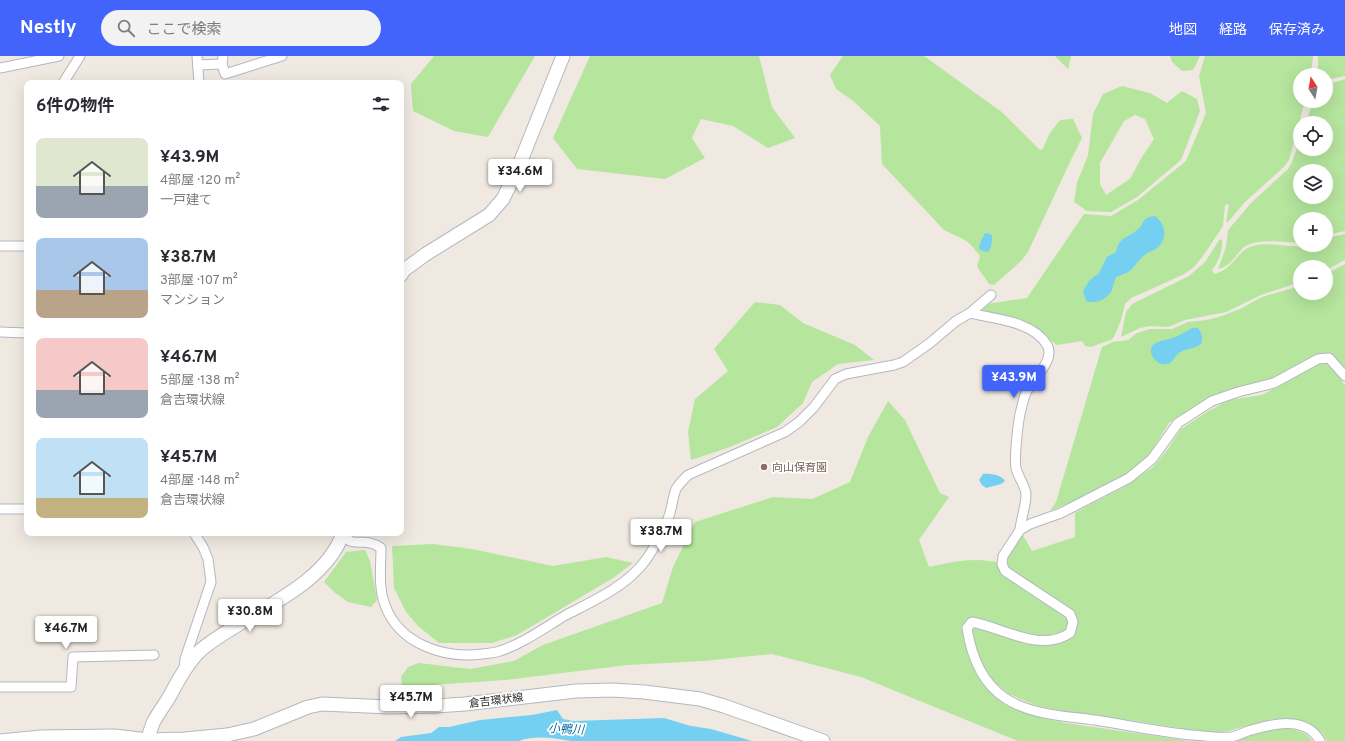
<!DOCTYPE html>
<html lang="ja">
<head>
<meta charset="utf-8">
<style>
  :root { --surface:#fff; --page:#f2f2f3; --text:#2b2b33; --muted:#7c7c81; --accent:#4264fb }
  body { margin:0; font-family:Overpass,"Noto Sans JP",sans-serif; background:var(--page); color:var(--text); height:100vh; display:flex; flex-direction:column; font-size:15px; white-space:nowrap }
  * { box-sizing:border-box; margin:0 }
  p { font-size:13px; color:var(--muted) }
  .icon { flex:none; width:22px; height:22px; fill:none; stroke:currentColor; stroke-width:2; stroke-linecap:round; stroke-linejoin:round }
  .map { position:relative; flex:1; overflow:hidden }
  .side { position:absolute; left:24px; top:24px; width:380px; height:456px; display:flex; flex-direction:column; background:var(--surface); border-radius:8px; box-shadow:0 4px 16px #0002 }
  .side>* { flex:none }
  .needle { width:26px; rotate:349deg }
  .fabs { position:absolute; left:1293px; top:12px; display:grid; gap:8px }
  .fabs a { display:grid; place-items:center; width:40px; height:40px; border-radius:50%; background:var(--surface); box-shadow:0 4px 16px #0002; font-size:20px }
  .price { position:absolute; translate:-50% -34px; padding:0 9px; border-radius:4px; background:#fff; color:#222; font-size:13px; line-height:26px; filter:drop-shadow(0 1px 2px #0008) }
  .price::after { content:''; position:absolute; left:50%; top:24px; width:12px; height:9px; margin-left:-6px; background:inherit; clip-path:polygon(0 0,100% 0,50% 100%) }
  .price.active { background:var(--accent); color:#fff }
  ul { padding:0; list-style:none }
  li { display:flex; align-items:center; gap:12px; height:100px; padding:0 12px }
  li span { display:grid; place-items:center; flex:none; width:112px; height:80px; border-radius:8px; color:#555 }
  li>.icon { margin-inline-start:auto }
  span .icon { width:48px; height:48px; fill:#fffc; stroke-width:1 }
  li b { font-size:17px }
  h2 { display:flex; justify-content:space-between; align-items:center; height:48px; padding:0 12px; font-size:17px }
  header { display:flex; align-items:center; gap:24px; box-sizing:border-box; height:56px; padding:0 20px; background:var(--accent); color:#fff }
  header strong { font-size:19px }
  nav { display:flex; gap:22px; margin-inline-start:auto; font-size:14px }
  .search { width:280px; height:36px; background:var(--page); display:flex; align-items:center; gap:10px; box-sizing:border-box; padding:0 14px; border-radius:22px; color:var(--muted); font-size:15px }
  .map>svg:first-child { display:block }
  .green { fill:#b6e59e; fill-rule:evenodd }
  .water { fill:#75cff0 }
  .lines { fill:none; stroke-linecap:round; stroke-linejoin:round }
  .street-casing { stroke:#b4b7c1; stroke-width:11 }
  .secondary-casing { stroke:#b4b7c1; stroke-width:15 }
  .street { stroke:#fff; stroke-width:9 }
  .secondary { stroke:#fff; stroke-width:13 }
  .education-dot { fill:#8d6e63; stroke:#fff; stroke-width:1.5 }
  .labels { text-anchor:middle; stroke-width:3.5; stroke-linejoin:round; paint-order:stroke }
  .education-label { font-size:11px; fill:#785e54; stroke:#fff; text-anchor:start }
  .street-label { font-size:11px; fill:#2e2e2e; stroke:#fff }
  .water-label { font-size:12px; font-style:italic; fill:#0d6fa3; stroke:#fff }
</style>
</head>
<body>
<header>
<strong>Nestly</strong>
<div class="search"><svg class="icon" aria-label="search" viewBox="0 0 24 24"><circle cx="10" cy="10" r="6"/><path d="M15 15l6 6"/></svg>ここで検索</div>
<nav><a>地図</a><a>経路</a><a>保存済み</a></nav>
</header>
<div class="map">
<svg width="1345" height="685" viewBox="0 0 1345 685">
  <rect width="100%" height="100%" fill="#efe9e1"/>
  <g class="green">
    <path d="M434,0H535L488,81L454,75L413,55L411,28Z"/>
    <path d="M590,0H759L772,51L795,82L768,92L733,70L701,63L692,82L705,102L665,123L577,113L553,82Z"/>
    <path d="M843,0H924L1003,57L1039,93L1042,94L1050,77L1060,64L1073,63L1082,82L1068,110L1028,196L1021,205L994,229L989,228C987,224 978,213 977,210C977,207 980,204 980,200L971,189L965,184L944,174L882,108L880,70L852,44L836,33L830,19Z"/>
    <path d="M1055,0H1071L1068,13Z"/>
    <path d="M1170,0H1200L1193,14L1182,15L1172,6Z"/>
    <path d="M1205,0H1313L1311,19H1300V45H1305L1289,104L1285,110L1245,146L1228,166H1226L1229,148L1225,149L1223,170L1203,200L1194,211L1184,218L1167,226L1131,242L1125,248L1121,264L1114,281L1111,284L1099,288L1091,291L1085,290L1082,285L1057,289L1047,282L984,257L983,251L987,248L1027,242L1084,158L1111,160L1138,144L1186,105L1206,57L1199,20Z"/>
    <path d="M1318,0H1345V20L1326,24V19H1318Z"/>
    <path d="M1345,23V175L1326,179V163H1300V187C1286,186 1256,182 1244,191C1235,199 1232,210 1218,213L1226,191L1228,174L1251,147L1288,113L1292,106L1300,84V93H1326V67H1306L1313,45H1326V29ZM1300,115H1326V141H1300Z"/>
    <path d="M1122,30L1150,37L1167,47L1182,35L1197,43L1200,55L1181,104L1137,141L1111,156L1087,155L1074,146L1077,127L1088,99L1093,58L1103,38ZM1135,59L1145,63L1154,83L1142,101L1130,123L1106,139L1100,128V107L1124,65Z"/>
    <path d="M1345,178V204L1326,214V211H1300V226L1261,239L1226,256L1185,264L1168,271L1151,270L1140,272L1121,281L1126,256L1132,248L1189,220L1205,206L1220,183L1222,184C1223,195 1219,205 1212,214L1213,216L1215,218C1233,212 1234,201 1246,193C1262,183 1285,192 1301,190C1310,190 1318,189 1326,189V182Z"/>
    <path d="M1345,208V314L1334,300L1325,297L1305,305L1270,325L1225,335L1181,359L1169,367L1151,396L1141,407L1127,417L1083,441L1050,455L1056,446L1102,291L1113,286L1128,284L1137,277L1150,273H1172L1188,266L1207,264L1222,260L1240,253L1262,241L1300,230V237H1326V218Z"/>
    <path d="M755,246L780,249L803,267L855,289L874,304L838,308L812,326L803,347L777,371L730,391L691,404L688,376L695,343L728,315L714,293Z"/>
    <path d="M1322,306C1335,306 1337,320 1345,329V685H1327L1322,677L1311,669L1290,663H1273L1228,675L1211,677L1136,665L1077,658L1038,650L1009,638L999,630L978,611L970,592L974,613L984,629L1004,648L1043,662L1066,667L1190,685H1018L861,621L772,598L703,605L627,609L505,624L402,631L401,621L408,611L419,607L470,613L514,605L543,589L662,547L673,511L695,466L773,441L812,443L850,426L868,381L888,345L905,364L940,437L949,441L919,484L929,511C953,506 978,500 1002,508L1020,474L1032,495L1075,481V457L1089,449L1124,431L1153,411L1167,394L1181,373L1207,356L1229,344L1262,339Z"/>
    <path d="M433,488L472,493L553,510L606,501L633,507L613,522L517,579L492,587H439L418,570L406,556L394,532L392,490Z"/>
    <path d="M365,494L370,505L377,544L371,551L348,546L334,536L324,526L346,496Z"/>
    <path d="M1282,672C1294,673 1306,675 1312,685H1229L1275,673Z"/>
  </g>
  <g class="water">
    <path d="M1155,160C1166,168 1168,183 1157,192C1154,195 1149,195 1146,198C1139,202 1135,212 1128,216C1125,218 1120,219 1116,221C1114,225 1113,232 1111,236C1104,245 1096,248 1086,245L1083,235L1089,225L1099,217L1107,201L1116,196C1120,179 1128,183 1138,173C1146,166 1140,162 1155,160Z"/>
    <path d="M985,177H987L992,179C992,185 992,191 988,196L980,194L979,190L981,185Z"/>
    <path d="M1192,272H1198C1202,277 1203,282 1201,288C1193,294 1184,292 1178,298C1174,301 1173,307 1167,308C1157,311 1145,295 1154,288C1160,284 1169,284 1175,281C1181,279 1186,275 1192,272Z"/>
    <path d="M983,418C990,417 1002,419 1005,425L1001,428L986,432L982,429L979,424Z"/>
    <path d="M557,654L563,663L574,665L664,662L691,670L711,673L752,685H571C554,682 535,679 519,685H395L401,681L431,677L439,671H449L480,664L532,659Z"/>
  </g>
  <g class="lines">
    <defs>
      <g id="street">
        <path d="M197,0L199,27"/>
        <path d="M223,0L222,8L225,18L282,0"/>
        <path d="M198,9L222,8"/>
        <path d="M0,12L59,0"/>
        <path d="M63,27L80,0"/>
        <path d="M0,190H27"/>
        <path d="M970,257C994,263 1033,265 1047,289C1056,304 1032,324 1026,337C1023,343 1022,351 1020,358C1018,368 1014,402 1016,412C1018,421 1025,429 1026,438C1026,450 1021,462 1020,474"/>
        <path d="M0,276L27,277"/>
        <path d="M0,453H27"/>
        <path d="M343,478C345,480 348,483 350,485C359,489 367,482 381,492C381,510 378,531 385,549C399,588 444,603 482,598C488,597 495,597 500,595C524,587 544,572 566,559C593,545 627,530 645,505C652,496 663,475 667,465C672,455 672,443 676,433C679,428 684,423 688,419L785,376L799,366L814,351L835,323L846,318L894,309L903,306L930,287L956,265L970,257L991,239"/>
        <path d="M184,614L185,603L211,526L208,503L203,491L194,477"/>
        <path d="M0,631H71L73,601L154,599"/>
        <path d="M1320,685C1306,659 1271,668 1248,675C1243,677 1237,680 1231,681C1218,682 1205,680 1192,679C1161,676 1132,670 1101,665C1070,660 1032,660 1005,642C981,626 971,598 967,572L972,566C1004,572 1040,597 1070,577L1073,566L1070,558L1005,515L1002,508L1003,500L1020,474L1030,468L1061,457L1129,422L1152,403L1178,367L1212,345L1238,336L1274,327L1318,303L1329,302L1345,320"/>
      </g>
      <g id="secondary">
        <path d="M401,219L404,214L426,198L489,159L503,143L518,112L563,0"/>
        <path d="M148,684C149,678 151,672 153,667C157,659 163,651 168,643C177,627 188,605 202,593C244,558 324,533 343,477"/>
        <path d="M0,685L41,681L114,680L148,684L185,683L227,679L254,673L308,651L322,648L389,651L436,650L465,648L576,635L612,634L644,636L700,643L724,650L823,685"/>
      </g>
    </defs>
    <use href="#street" class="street-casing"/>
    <use href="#secondary" class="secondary-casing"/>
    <use href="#street" class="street"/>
    <use href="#secondary" class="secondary"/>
  </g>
  <circle class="education-dot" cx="764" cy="411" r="4"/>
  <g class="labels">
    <g class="education-label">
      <text x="772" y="415">向山保育園</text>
    </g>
    <g class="street-label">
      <text transform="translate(496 644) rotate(-7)" y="4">倉吉環状線</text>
    </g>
    <g class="water-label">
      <text transform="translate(566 673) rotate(3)" y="4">小鴨川</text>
    </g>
  </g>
</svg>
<div class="fabs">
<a><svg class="needle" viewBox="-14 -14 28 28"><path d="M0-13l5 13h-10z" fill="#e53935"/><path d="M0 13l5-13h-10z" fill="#7c7c81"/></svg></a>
<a><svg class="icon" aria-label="locate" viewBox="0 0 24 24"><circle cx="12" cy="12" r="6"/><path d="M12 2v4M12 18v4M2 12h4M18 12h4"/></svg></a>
<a><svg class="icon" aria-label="layers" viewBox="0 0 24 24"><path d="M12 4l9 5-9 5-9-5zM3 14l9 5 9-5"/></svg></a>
<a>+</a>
<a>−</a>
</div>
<b class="price" style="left:520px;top:137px">¥34.6M</b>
<b class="price active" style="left:1014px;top:343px">¥43.9M</b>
<b class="price" style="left:661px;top:497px">¥38.7M</b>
<b class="price" style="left:250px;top:577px">¥30.8M</b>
<b class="price" style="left:66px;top:594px">¥46.7M</b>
<b class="price" style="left:411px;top:663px">¥45.7M</b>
<section class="side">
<h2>6件の物件<svg class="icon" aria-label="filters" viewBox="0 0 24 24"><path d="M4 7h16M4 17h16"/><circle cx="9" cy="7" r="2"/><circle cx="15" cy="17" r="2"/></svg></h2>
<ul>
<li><span style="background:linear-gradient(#dfe7d0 60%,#9aa5b1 0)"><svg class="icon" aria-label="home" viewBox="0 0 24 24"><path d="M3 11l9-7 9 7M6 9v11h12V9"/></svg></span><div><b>¥43.9M</b><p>4部屋 · 120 m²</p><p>一戸建て</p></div></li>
<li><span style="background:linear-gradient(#a9c7e8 65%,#b9a48a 0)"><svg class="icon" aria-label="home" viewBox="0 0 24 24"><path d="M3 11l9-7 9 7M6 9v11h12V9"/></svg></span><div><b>¥38.7M</b><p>3部屋 · 107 m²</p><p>マンション</p></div></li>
<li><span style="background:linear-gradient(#f6c9c9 65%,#9aa5b1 0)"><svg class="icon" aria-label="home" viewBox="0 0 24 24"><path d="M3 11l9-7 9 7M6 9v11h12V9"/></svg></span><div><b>¥46.7M</b><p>5部屋 · 138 m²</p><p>倉吉環状線</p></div></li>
<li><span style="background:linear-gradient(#bfe0f5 75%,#c2b280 0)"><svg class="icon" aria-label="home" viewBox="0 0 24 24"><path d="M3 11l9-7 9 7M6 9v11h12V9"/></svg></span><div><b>¥45.7M</b><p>4部屋 · 148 m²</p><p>倉吉環状線</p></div></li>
</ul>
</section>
</div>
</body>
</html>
